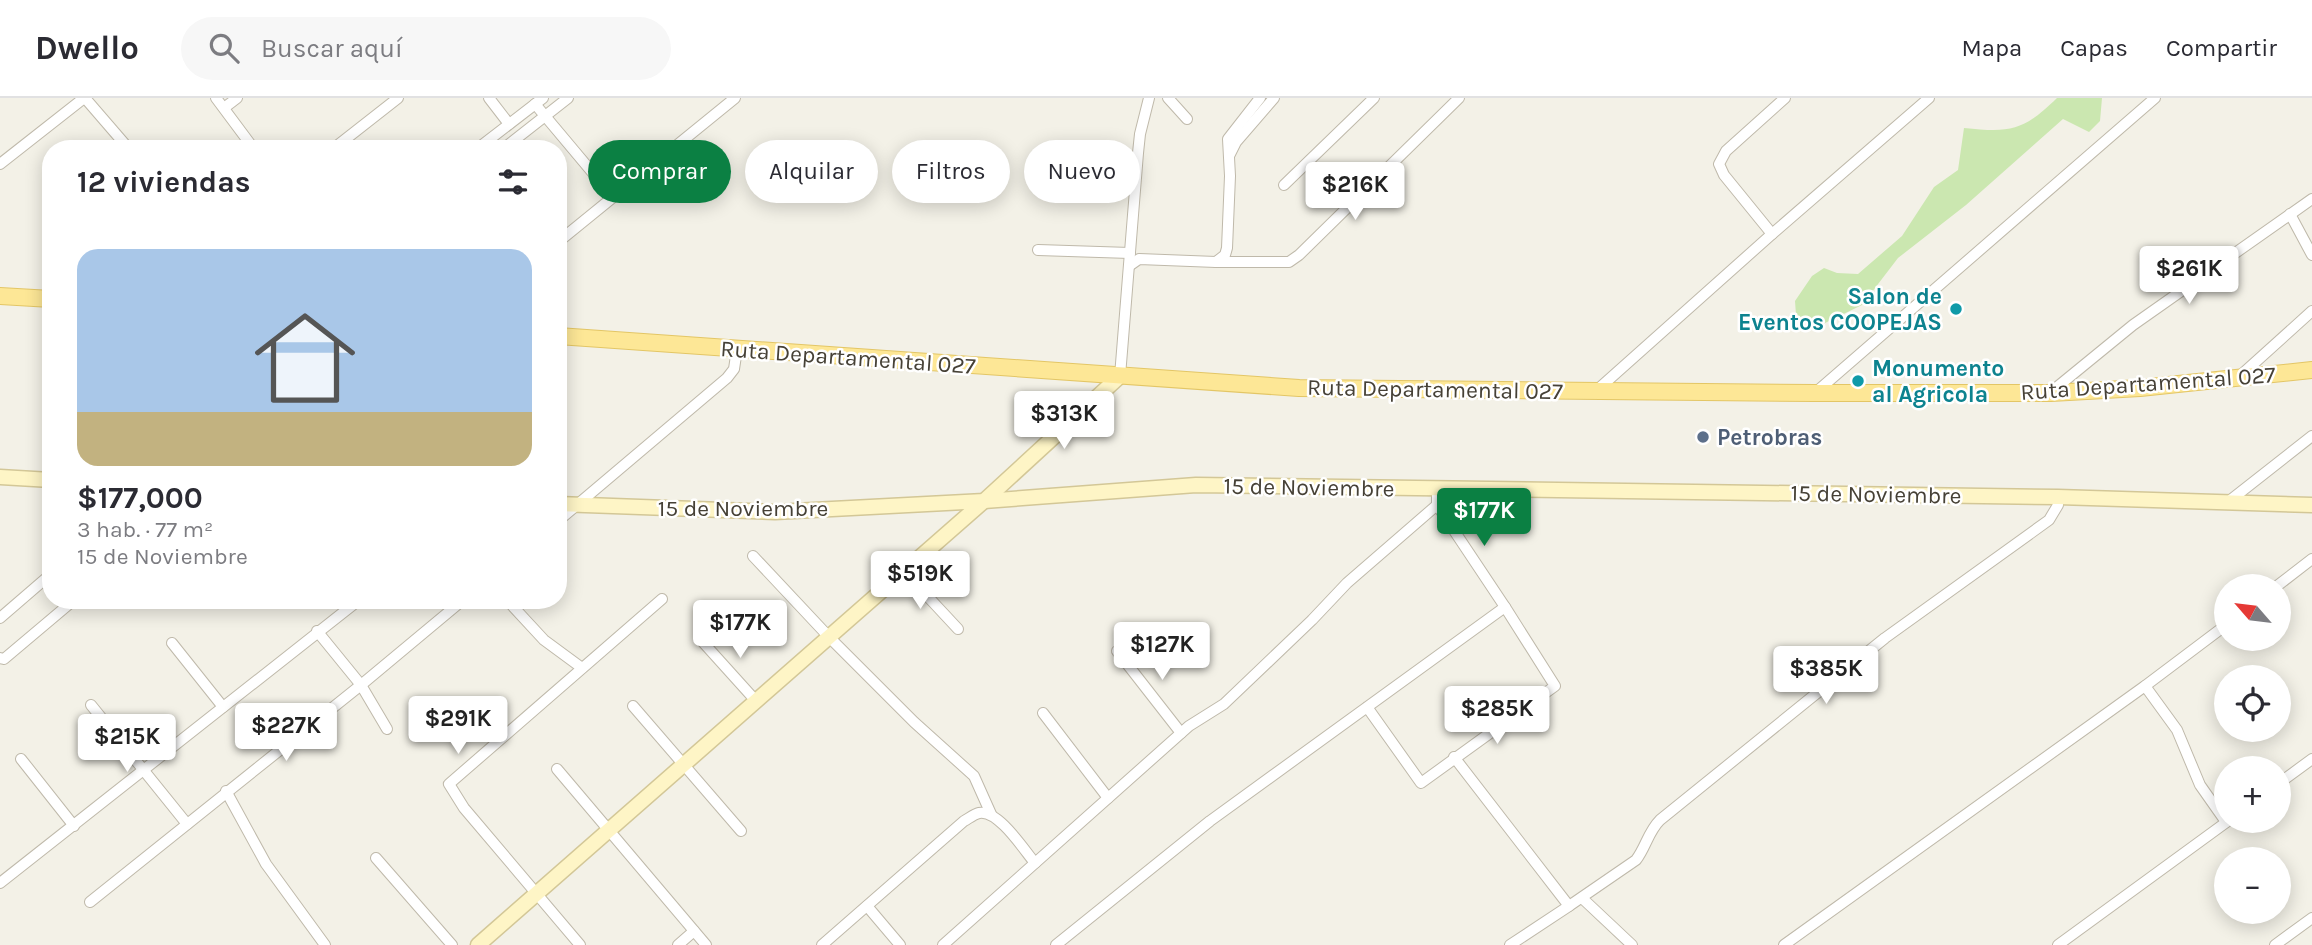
<!DOCTYPE html>
<html lang="es">
<head>
<meta charset="utf-8">
<style>
  :root { --surface:#fff; --page:#f7f7f7; --text:#2b2b33; --muted:#7c7c81; --line:#e1e1e2; --accent:#0b8043 }
  body { margin:0; font-family:Karla,sans-serif; background:var(--page); color:var(--text); height:100vh; display:flex; flex-direction:column; font-size:26px; white-space:nowrap }
  * { box-sizing:border-box; margin:0 }
  p { font-size:23px; color:var(--muted) }
  .icon { flex:none; width:38px; height:38px; fill:none; stroke:currentColor; stroke-width:2; stroke-linecap:round; stroke-linejoin:round }
  .map { position:relative; flex:1; overflow:hidden }
  .drawer { position:absolute; left:42px; top:42px; width:525px; height:469px; display:flex; flex-direction:column; background:var(--surface); border-radius:28px; box-shadow:0 4px 18px #0003 }
  .drawer>* { flex:none }
  .hud { position:absolute; left:588px; top:42px; width:665px; height:63px; display:flex; gap:14px }
  .needle { width:46px; rotate:298deg }
  .controls { position:absolute; left:2214px; top:476px; display:grid; gap:14px }
  .controls a { display:grid; place-items:center; width:77px; height:77px; border-radius:50%; background:var(--surface); box-shadow:0 4px 18px #0003; font-size:35px }
  .price { position:absolute; translate:-50% -60px; padding:0 16px; border-radius:7px; background:#fff; color:#222; font-size:23px; line-height:46px; filter:drop-shadow(0 2px 4px #0008) }
  .price::after { content:''; position:absolute; left:50%; top:42px; width:21px; height:16px; margin-left:-10px; background:inherit; clip-path:polygon(0 0,100% 0,50% 100%) }
  .price.current { background:var(--accent); color:#fff }
  ul { padding:0; list-style:none }
  li { display:grid; align-content:center; gap:14px; height:371px; padding:0 35px }
  li+li { border-top:2px solid var(--line) }
  li span { display:grid; place-items:center; height:217px; border-radius:21px; color:#555 }
  li>.icon { margin-inline-start:auto }
  span .icon { width:126px; height:126px; fill:#fffc; stroke-width:1 }
  li b { font-size:30px }
  h2 { display:flex; justify-content:space-between; align-items:center; height:84px; padding:0 35px; font-size:30px }
  .chip { padding:0 24px; border-radius:32px; background:var(--surface); box-shadow:0 4px 18px #0003; font-size:24px; line-height:63px }
  .chip.current { background:var(--accent); color:#fff }
  header { display:flex; align-items:center; gap:42px; box-sizing:border-box; height:98px; padding:0 35px; background:var(--surface); border-bottom:2px solid var(--line) }
  header strong { font-size:33px }
  nav { display:flex; gap:38px; margin-inline-start:auto; font-size:24px }
  .search { width:490px; height:63px; background:var(--page); display:flex; align-items:center; gap:18px; box-sizing:border-box; padding:0 24px; border-radius:38px; color:var(--muted); font-size:26px }
  .map>svg:first-child { display:block }
  .green { fill:#cbe7b0 }
  .lines { fill:none; stroke-linecap:round; stroke-linejoin:round }
  .street-casing { stroke:#bfb9aa; stroke-width:12 }
  .secondary-casing { stroke:#d3c797; stroke-width:17 }
  .primary-casing { stroke:#e3c666; stroke-width:18 }
  .street { stroke:#fff; stroke-width:10 }
  .secondary { stroke:#fef5c6; stroke-width:14 }
  .primary { stroke:#fde796; stroke-width:16 }
  .culture-dot { fill:#0f9aa8; stroke:#fff; stroke-width:2.5 }
  .service-dot { fill:#5c6f8a; stroke:#fff; stroke-width:2.5 }
  .labels { text-anchor:middle; stroke-width:5; stroke-linejoin:round; paint-order:stroke }
  .culture-label { font-size:23px; font-weight:bold; fill:#0d838f; stroke:#fff; text-anchor:end }
  .street-label { font-size:23px; fill:#464136; stroke:#fff }
  .service-label { font-size:23px; font-weight:bold; fill:#4e5e75; stroke:#fff; text-anchor:start }
</style>
</head>
<body>
<header>
<strong>Dwello</strong>
<div class="search"><svg class="icon" aria-label="search" viewBox="0 0 24 24"><circle cx="10" cy="10" r="6"/><path d="M15 15l6 6"/></svg>Buscar aquí</div>
<nav><a>Mapa</a><a>Capas</a><a>Compartir</a></nav>
</header>
<div class="map">
<svg width="2312" height="847" viewBox="0 0 2312 847">
  <rect width="100%" height="100%" fill="#f3f1e7"/>
  <path class="green" d="M2057,0H2102L2100,23L2089,34L2063,21L1966,107L1898,160L1862,207L1823,226L1808,225L1796,217L1795,203L1812,178L1824,170L1837,175L1858,176L1902,138L1934,89L1958,72L1964,30C2011,35 2023,33 2057,0Z"/>
  <g class="lines">
    <defs>
      <g id="street">
        <path d="M85,0L129,51"/>
        <path d="M216,0L254,51"/>
        <path d="M489,0L509,26"/>
        <path d="M1168,0L1187,21"/>
        <path d="M535,6L613,99"/>
        <path d="M224,10L237,0"/>
        <path d="M333,51L398,0"/>
        <path d="M477,51L543,0"/>
        <path d="M503,51L568,0"/>
        <path d="M1229,58L1236,44L1274,0"/>
        <path d="M0,66L84,0"/>
        <path d="M1284,87L1374,0"/>
        <path d="M2290,116L2312,157"/>
        <path d="M1772,136L1724,77L1719,66L1726,53L1785,0"/>
        <path d="M558,144L735,0"/>
        <path d="M1038,152L1130,155"/>
        <path d="M1216,164H1289L1299,157L1459,0"/>
        <path d="M1129,168L1139,161L1216,164L1225,157L1227,150L1230,78L1228,41L1260,0"/>
        <path d="M1120,278L1138,55L1140,36L1149,0"/>
        <path d="M2240,278L2312,213"/>
        <path d="M1596,293L1772,136L1929,0"/>
        <path d="M2051,294L2133,227L2312,101"/>
        <path d="M1815,295L2155,0"/>
        <path d="M2228,404L2312,338"/>
        <path d="M1437,407L1505,509"/>
        <path d="M558,423L727,280L734,271L737,251"/>
        <path d="M753,458L829,539L914,624L974,678L991,716"/>
        <path d="M904,473L958,531"/>
        <path d="M2277,488L2312,461"/>
        <path d="M507,502L544,542L582,570"/>
        <path d="M0,520L51,476"/>
        <path d="M317,533L361,587L387,631"/>
        <path d="M701,542L756,603"/>
        <path d="M172,545L223,609"/>
        <path d="M1117,553L1181,635"/>
        <path d="M0,560L4,561L74,502"/>
        <path d="M2145,588L2177,632L2200,687L2226,724"/>
        <path d="M91,607L187,726"/>
        <path d="M633,608L741,733"/>
        <path d="M1043,615L1108,700"/>
        <path d="M1454,659L1569,808L1510,847"/>
        <path d="M21,661L74,728"/>
        <path d="M557,671L706,847"/>
        <path d="M2278,686L2312,661"/>
        <path d="M226,693L266,766L325,847"/>
        <path d="M376,760L452,847"/>
        <path d="M0,785L359,502"/>
        <path d="M1582,800L1632,847"/>
        <path d="M90,804L361,587L463,502"/>
        <path d="M867,808L900,847"/>
        <path d="M1569,808L1636,762C1646,749 1648,734 1660,722L1885,540L2049,422L2058,407V399"/>
        <path d="M580,847L464,710L449,686L662,501"/>
        <path d="M678,847L694,833"/>
        <path d="M822,847L964,723C968,721 974,716 979,715C998,711 1024,752 1035,765"/>
        <path d="M943,847L1189,628L1224,606L1312,522L1347,485L1437,407V390"/>
        <path d="M1056,847L1210,723L1505,509L1555,588L1421,685L1367,609"/>
        <path d="M1784,847L2145,588L2226,527"/>
        <path d="M2058,847L2228,723"/>
        <path d="M2275,847L2312,820"/>
      </g>
      <g id="secondary">
        <path d="M0,379L51,382"/>
        <path d="M558,406L775,414L984,403L1196,387L2058,399L2312,407"/>
        <path d="M478,847L984,403L1120,278"/>
      </g>
      <g id="primary">
        <path d="M0,198L51,201"/>
        <path d="M558,238L1299,290L1815,295H2051L2140,290L2312,272"/>
      </g>
    </defs>
    <use href="#street" class="street-casing"/>
    <use href="#secondary" class="secondary-casing"/>
    <use href="#primary" class="primary-casing"/>
    <use href="#street" class="street"/>
    <use href="#secondary" class="secondary"/>
    <use href="#primary" class="primary"/>
  </g>
  <g class="culture-dot">
    <circle cx="1956" cy="211" r="7"/>
    <circle cx="1858" cy="283" r="7"/>
  </g>
  <circle class="service-dot" cx="1703" cy="339" r="7"/>
  <g class="labels">
    <g class="culture-label">
      <text x="1942" y="206">Salon de<tspan x="1942" dy="26">Eventos COOPEJAS</tspan></text>
      <text x="1872" y="278" text-anchor="start">Monumento<tspan x="1872" dy="26">al Agricola</tspan></text>
    </g>
    <g class="street-label">
      <text transform="translate(848 259) rotate(4)" y="8">Ruta Departamental 027</text>
      <text transform="translate(2148 285) rotate(-4)" y="8">Ruta Departamental 027</text>
      <text transform="translate(1435 291) rotate(1)" y="8">Ruta Departamental 027</text>
      <text transform="translate(1309 389) rotate(1)" y="8">15 de Noviembre</text>
      <text transform="translate(1876 396) rotate(1)" y="8">15 de Noviembre</text>
      <text x="743" y="418">15 de Noviembre</text>
    </g>
    <g class="service-label">
      <text x="1717" y="347">Petrobras</text>
    </g>
  </g>
</svg>
<div class="controls">
<a><svg class="needle" viewBox="-14 -14 28 28"><path d="M0-13l5 13h-10z" fill="#e53935"/><path d="M0 13l5-13h-10z" fill="#7c7c81"/></svg></a>
<a><svg class="icon" aria-label="locate" viewBox="0 0 24 24"><circle cx="12" cy="12" r="6"/><path d="M12 2v4M12 18v4M2 12h4M18 12h4"/></svg></a>
<a>+</a>
<a>−</a>
</div>
<b class="price" style="left:1355px;top:124px">$216K</b>
<b class="price" style="left:2189px;top:208px">$261K</b>
<b class="price" style="left:1064px;top:353px">$313K</b>
<b class="price current" style="left:1484px;top:450px">$177K</b>
<b class="price" style="left:920px;top:513px">$519K</b>
<b class="price" style="left:740px;top:562px">$177K</b>
<b class="price" style="left:1162px;top:584px">$127K</b>
<b class="price" style="left:1826px;top:608px">$385K</b>
<b class="price" style="left:1497px;top:648px">$285K</b>
<b class="price" style="left:458px;top:658px">$291K</b>
<b class="price" style="left:286px;top:665px">$227K</b>
<b class="price" style="left:127px;top:676px">$215K</b>
<div class="hud">
<a class="chip current">Comprar</a>
<a class="chip">Alquilar</a>
<a class="chip">Filtros</a>
<a class="chip">Nuevo</a>
</div>
<section class="drawer">
<h2>12 viviendas<svg class="icon" aria-label="filters" viewBox="0 0 24 24"><path d="M4 7h16M4 17h16"/><circle cx="9" cy="7" r="2"/><circle cx="15" cy="17" r="2"/></svg></h2>
<ul>
<li><span style="background:linear-gradient(#a9c7e8 75%,#c2b280 0)"><svg class="icon" aria-label="home" viewBox="0 0 24 24"><path d="M3 11l9-7 9 7M6 9v11h12V9"/></svg></span><div><b>$177,000</b><p>3 hab. · 77 m²</p><p>15 de Noviembre</p></div></li>
</ul>
</section>
</div>
</body>
</html>
